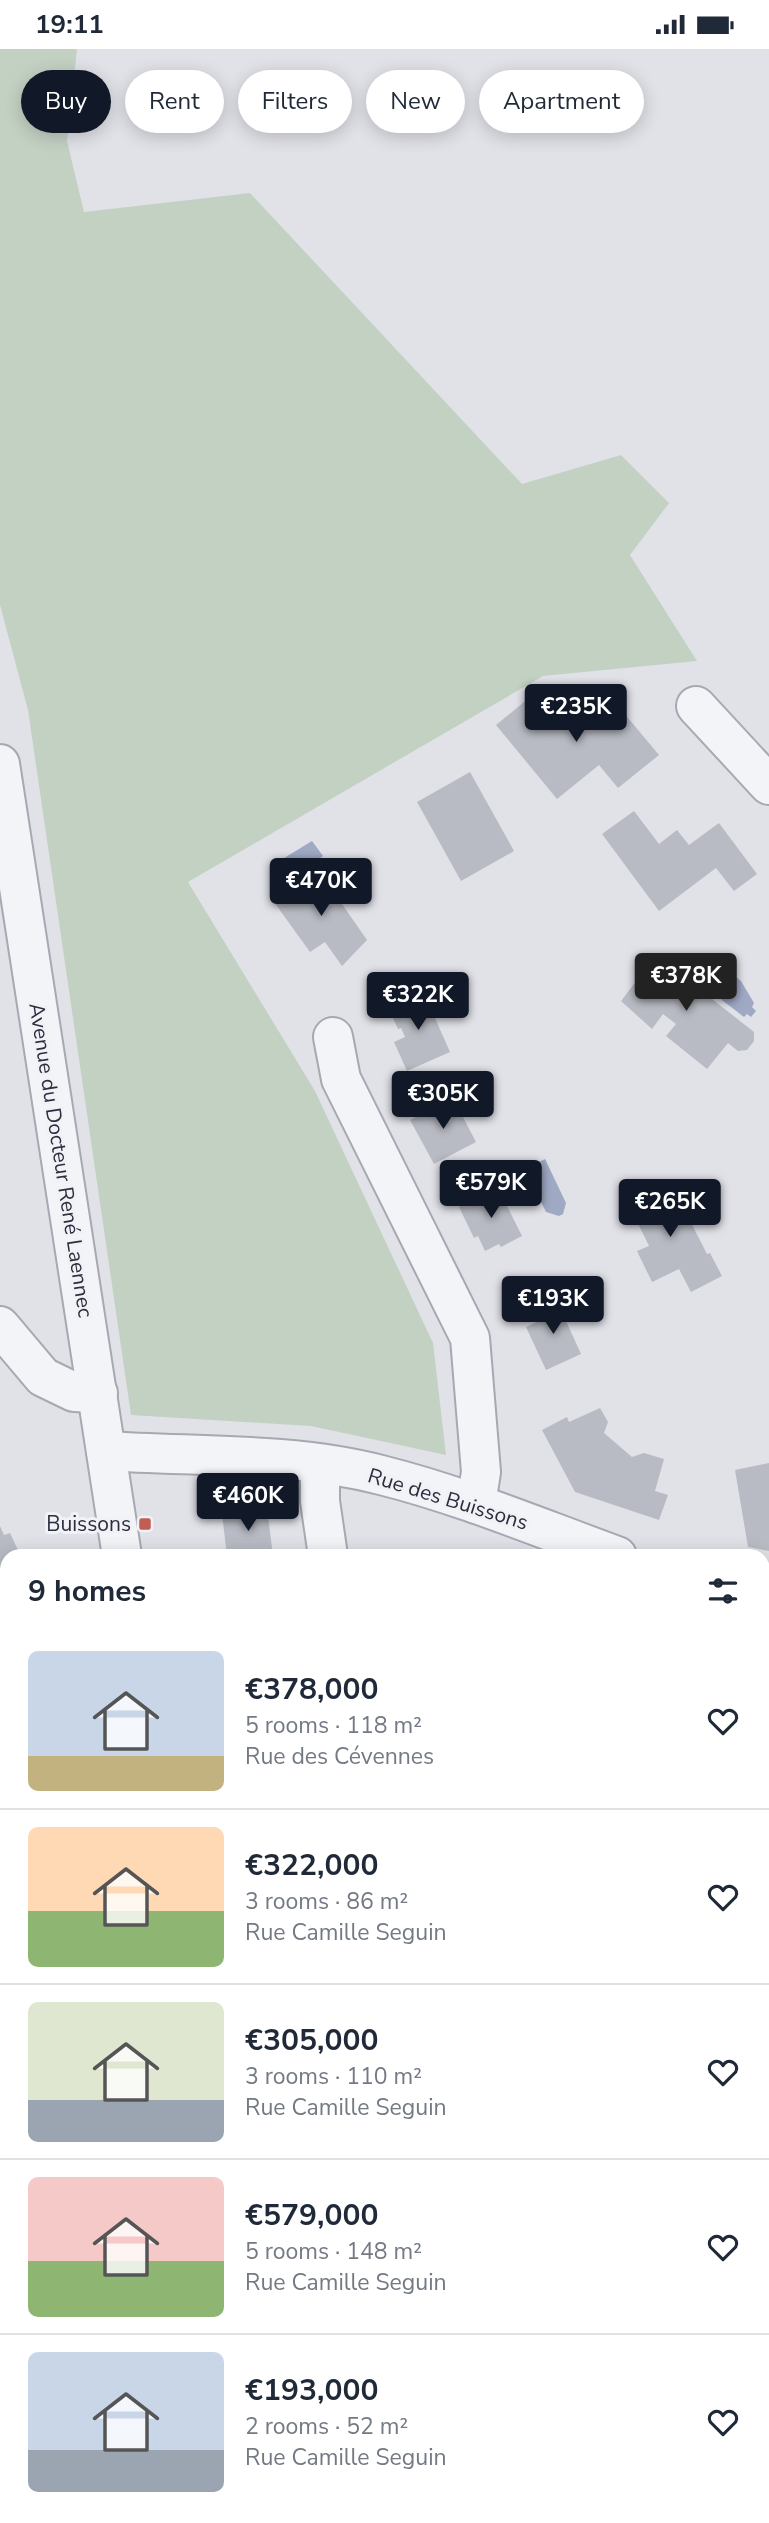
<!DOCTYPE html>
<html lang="en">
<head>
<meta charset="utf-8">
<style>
  :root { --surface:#fff; --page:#f2f2f3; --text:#1f2937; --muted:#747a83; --line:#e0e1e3; --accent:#111827 }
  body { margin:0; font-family:"Nunito Sans",sans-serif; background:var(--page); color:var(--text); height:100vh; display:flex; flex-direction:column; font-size:26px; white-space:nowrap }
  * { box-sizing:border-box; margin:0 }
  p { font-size:23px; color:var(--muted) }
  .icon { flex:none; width:38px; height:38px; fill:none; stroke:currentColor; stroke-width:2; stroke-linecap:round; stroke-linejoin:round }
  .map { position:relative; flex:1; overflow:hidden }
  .sheet { position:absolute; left:0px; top:1500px; width:770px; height:975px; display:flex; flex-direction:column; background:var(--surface); border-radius:21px 21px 0 0; box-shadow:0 4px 18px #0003 }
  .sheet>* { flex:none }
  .guide { position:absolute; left:21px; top:21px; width:728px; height:63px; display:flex; gap:14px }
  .price { position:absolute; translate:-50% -60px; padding:0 16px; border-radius:7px; background:var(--accent); color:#fff; font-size:23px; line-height:46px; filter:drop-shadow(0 2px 4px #0008) }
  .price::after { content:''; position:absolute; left:50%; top:42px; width:21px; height:16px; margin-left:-10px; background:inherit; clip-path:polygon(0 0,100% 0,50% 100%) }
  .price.current { background:#222; color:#fff }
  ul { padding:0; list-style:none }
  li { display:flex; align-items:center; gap:21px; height:175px; padding:0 28px }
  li+li { border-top:2px solid var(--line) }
  li span { display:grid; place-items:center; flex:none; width:196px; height:140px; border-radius:10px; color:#555 }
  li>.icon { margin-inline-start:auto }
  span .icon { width:84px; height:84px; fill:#fffc; stroke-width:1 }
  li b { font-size:30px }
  h2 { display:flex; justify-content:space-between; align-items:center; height:84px; padding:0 28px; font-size:30px }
  .pill { padding:0 24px; border-radius:32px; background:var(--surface); box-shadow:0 4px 18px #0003; font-size:24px; line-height:63px }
  .pill.current { background:var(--accent); color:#fff }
  .status { display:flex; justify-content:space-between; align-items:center; height:49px; padding:0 35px; background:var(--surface); direction:ltr }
  .status svg { height:19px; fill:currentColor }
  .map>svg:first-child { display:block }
  .green { fill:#c3d1c3 }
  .water { fill:#a0a9c4 }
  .building { fill:#b9bbc4 }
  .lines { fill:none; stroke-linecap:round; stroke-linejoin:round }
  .minor-casing { stroke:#a7a8b2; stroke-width:42 }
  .minor { stroke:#f3f4f7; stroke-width:38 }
  .poi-dot { fill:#c05d54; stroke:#f1f2f6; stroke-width:2.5 }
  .labels { text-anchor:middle; stroke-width:6; stroke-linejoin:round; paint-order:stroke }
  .street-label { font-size:21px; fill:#2b2e3e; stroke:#f1f2f6 }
  .poi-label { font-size:21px; fill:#2b2e3e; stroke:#f1f2f6; text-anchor:end }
</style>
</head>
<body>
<div class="status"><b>19:11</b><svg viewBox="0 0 49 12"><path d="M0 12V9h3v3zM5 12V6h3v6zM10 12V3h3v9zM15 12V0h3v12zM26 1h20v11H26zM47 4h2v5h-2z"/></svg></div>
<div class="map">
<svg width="769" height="2474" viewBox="0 0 769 2474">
  <rect width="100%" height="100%" fill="#e1e2e8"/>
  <path class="green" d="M0,0H77L67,92L84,163L250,144L522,435L621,406L669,454L630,506L697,612L543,627L188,833L315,1042L433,1294L446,1406L311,1377L131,1366L28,661L0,556Z"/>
  <g class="water">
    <path d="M312,792L323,807L289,832L276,814Z"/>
    <path d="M726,920L741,932L754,954L752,958L756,962L751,968L747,965L744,968L709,941Z"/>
    <path d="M545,1110L566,1154L563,1165L559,1167L546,1163L525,1120Z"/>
  </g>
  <g class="building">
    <path d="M535,644L554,666L569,653L585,674L613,651L659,706L618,739L599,716L557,750L496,676Z"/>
    <path d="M470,723L514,802L461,832L417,753Z"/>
    <path d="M634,762L659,795L677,781L689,796L719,774L757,825L734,842L716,819L659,862L602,785Z"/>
    <path d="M319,822L367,891L342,917L325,893L310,903L274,853Z"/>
    <path d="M656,906L754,983V992L747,1001L738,1002L728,994L707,1020L666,987L676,975L663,965L652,980L621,952Z"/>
    <path d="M423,942L450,1003L407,1022L394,993L405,988L401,979L398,980L388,958Z"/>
    <path d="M453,1049L476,1093L434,1115L410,1071Z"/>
    <path d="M660,1131L675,1160L682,1156L707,1205L710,1204L722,1227L691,1243L679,1220L652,1233L637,1202L649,1197L625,1148Z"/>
    <path d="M498,1139L522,1187L501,1198L499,1195L485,1202L478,1187L474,1189L459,1158Z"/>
    <path d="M556,1250L581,1305L546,1321L526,1278L541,1271L536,1260Z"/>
    <path d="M600,1359L608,1373L604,1384L632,1408L644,1404L664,1410L655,1442L668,1446L659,1471L575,1443L542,1381L567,1368L569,1373Z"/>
    <path d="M769,1414V1502L748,1498L735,1421Z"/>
    <path d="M267,1459L273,1507H227L222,1465Z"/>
    <path d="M0,1477L4,1486L10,1484L18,1501L15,1503L16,1507H7V1545L0,1548Z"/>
    <path d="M7,1602V1676H3L0,1657V1603Z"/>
    <path d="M769,1749V1852H763V1750Z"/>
    <rect x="763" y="1937" width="6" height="77"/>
    <path d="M769,2187V2241H768L763,2219V2188Z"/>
    <path d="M769,2461V2474H753L752,2471L763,2468V2465Z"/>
    <path d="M75,2468H123L124,2474H76Z"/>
  </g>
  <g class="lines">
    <defs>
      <g id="minor">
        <path d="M696,657L769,736"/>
        <path d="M0,715L122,1507"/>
        <path d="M333,988L341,1030L470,1289L481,1423L476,1455"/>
        <path d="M0,1277L43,1328L74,1343L98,1344"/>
        <path d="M106,1402C197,1408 292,1403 381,1426C461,1446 540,1479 617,1507"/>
        <path d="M320,1415V1452L328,1507"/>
        <path d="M763,1550L769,1552"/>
        <path d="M763,1711L769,1718"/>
        <path d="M763,2338L769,2345"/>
        <path d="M262,2468L263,2474"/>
        <path d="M459,2468L461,2474"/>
      </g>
    </defs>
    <use href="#minor" class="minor-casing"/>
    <use href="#minor" class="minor"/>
  </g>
  <rect class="poi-dot" x="138" y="1468" width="14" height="14" rx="3.5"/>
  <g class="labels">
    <g class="street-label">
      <text transform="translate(61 1111) rotate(81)" y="7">Avenue du Docteur René Laennec</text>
      <text transform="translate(448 1450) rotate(17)" y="7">Rue des Buissons</text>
    </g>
    <g class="poi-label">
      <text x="131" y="1482">Buissons</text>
    </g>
  </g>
</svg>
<b class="price" style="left:576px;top:695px">€235K</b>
<b class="price" style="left:321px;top:869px">€470K</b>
<b class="price current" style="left:686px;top:964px">€378K</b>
<b class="price" style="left:418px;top:983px">€322K</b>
<b class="price" style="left:443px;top:1082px">€305K</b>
<b class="price" style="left:491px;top:1171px">€579K</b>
<b class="price" style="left:670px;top:1190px">€265K</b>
<b class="price" style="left:553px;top:1287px">€193K</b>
<b class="price" style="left:248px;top:1484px">€460K</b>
<div class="guide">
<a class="pill current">Buy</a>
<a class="pill">Rent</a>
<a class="pill">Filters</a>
<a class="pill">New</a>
<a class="pill">Apartment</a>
</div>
<section class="sheet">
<h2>9 homes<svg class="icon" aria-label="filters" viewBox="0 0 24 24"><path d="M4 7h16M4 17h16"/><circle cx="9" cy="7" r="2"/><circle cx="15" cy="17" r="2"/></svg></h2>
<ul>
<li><span style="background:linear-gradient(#c9d6e8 75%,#c2b280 0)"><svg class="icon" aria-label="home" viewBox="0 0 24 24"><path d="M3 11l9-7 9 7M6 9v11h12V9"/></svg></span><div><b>€378,000</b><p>5 rooms · 118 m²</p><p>Rue des Cévennes</p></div><svg class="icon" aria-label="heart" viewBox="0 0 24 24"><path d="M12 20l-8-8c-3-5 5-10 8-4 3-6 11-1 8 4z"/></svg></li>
<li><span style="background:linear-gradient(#ffd9b3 60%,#8fb573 0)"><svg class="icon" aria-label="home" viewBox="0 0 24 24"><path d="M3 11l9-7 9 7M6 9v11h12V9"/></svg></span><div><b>€322,000</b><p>3 rooms · 86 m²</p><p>Rue Camille Seguin</p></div><svg class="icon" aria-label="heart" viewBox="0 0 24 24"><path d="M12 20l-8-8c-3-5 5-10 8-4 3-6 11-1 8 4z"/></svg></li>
<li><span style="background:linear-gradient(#dfe7d0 70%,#9aa5b1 0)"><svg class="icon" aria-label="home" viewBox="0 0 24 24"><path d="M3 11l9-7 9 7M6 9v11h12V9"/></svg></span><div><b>€305,000</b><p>3 rooms · 110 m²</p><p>Rue Camille Seguin</p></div><svg class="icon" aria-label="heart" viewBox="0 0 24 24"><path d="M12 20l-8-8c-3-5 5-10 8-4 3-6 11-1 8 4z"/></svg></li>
<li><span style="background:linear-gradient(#f6c9c9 60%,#8fb573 0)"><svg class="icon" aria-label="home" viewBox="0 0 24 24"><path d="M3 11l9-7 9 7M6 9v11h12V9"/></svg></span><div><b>€579,000</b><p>5 rooms · 148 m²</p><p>Rue Camille Seguin</p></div><svg class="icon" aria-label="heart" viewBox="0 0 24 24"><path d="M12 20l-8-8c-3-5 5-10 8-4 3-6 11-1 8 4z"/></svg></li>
<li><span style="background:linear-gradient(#c9d6e8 70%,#9aa5b1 0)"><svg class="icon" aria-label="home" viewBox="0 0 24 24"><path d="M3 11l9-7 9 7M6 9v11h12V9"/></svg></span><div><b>€193,000</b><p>2 rooms · 52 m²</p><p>Rue Camille Seguin</p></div><svg class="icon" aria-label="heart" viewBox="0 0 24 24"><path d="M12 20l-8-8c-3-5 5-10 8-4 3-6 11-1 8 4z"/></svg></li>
</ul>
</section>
</div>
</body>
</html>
